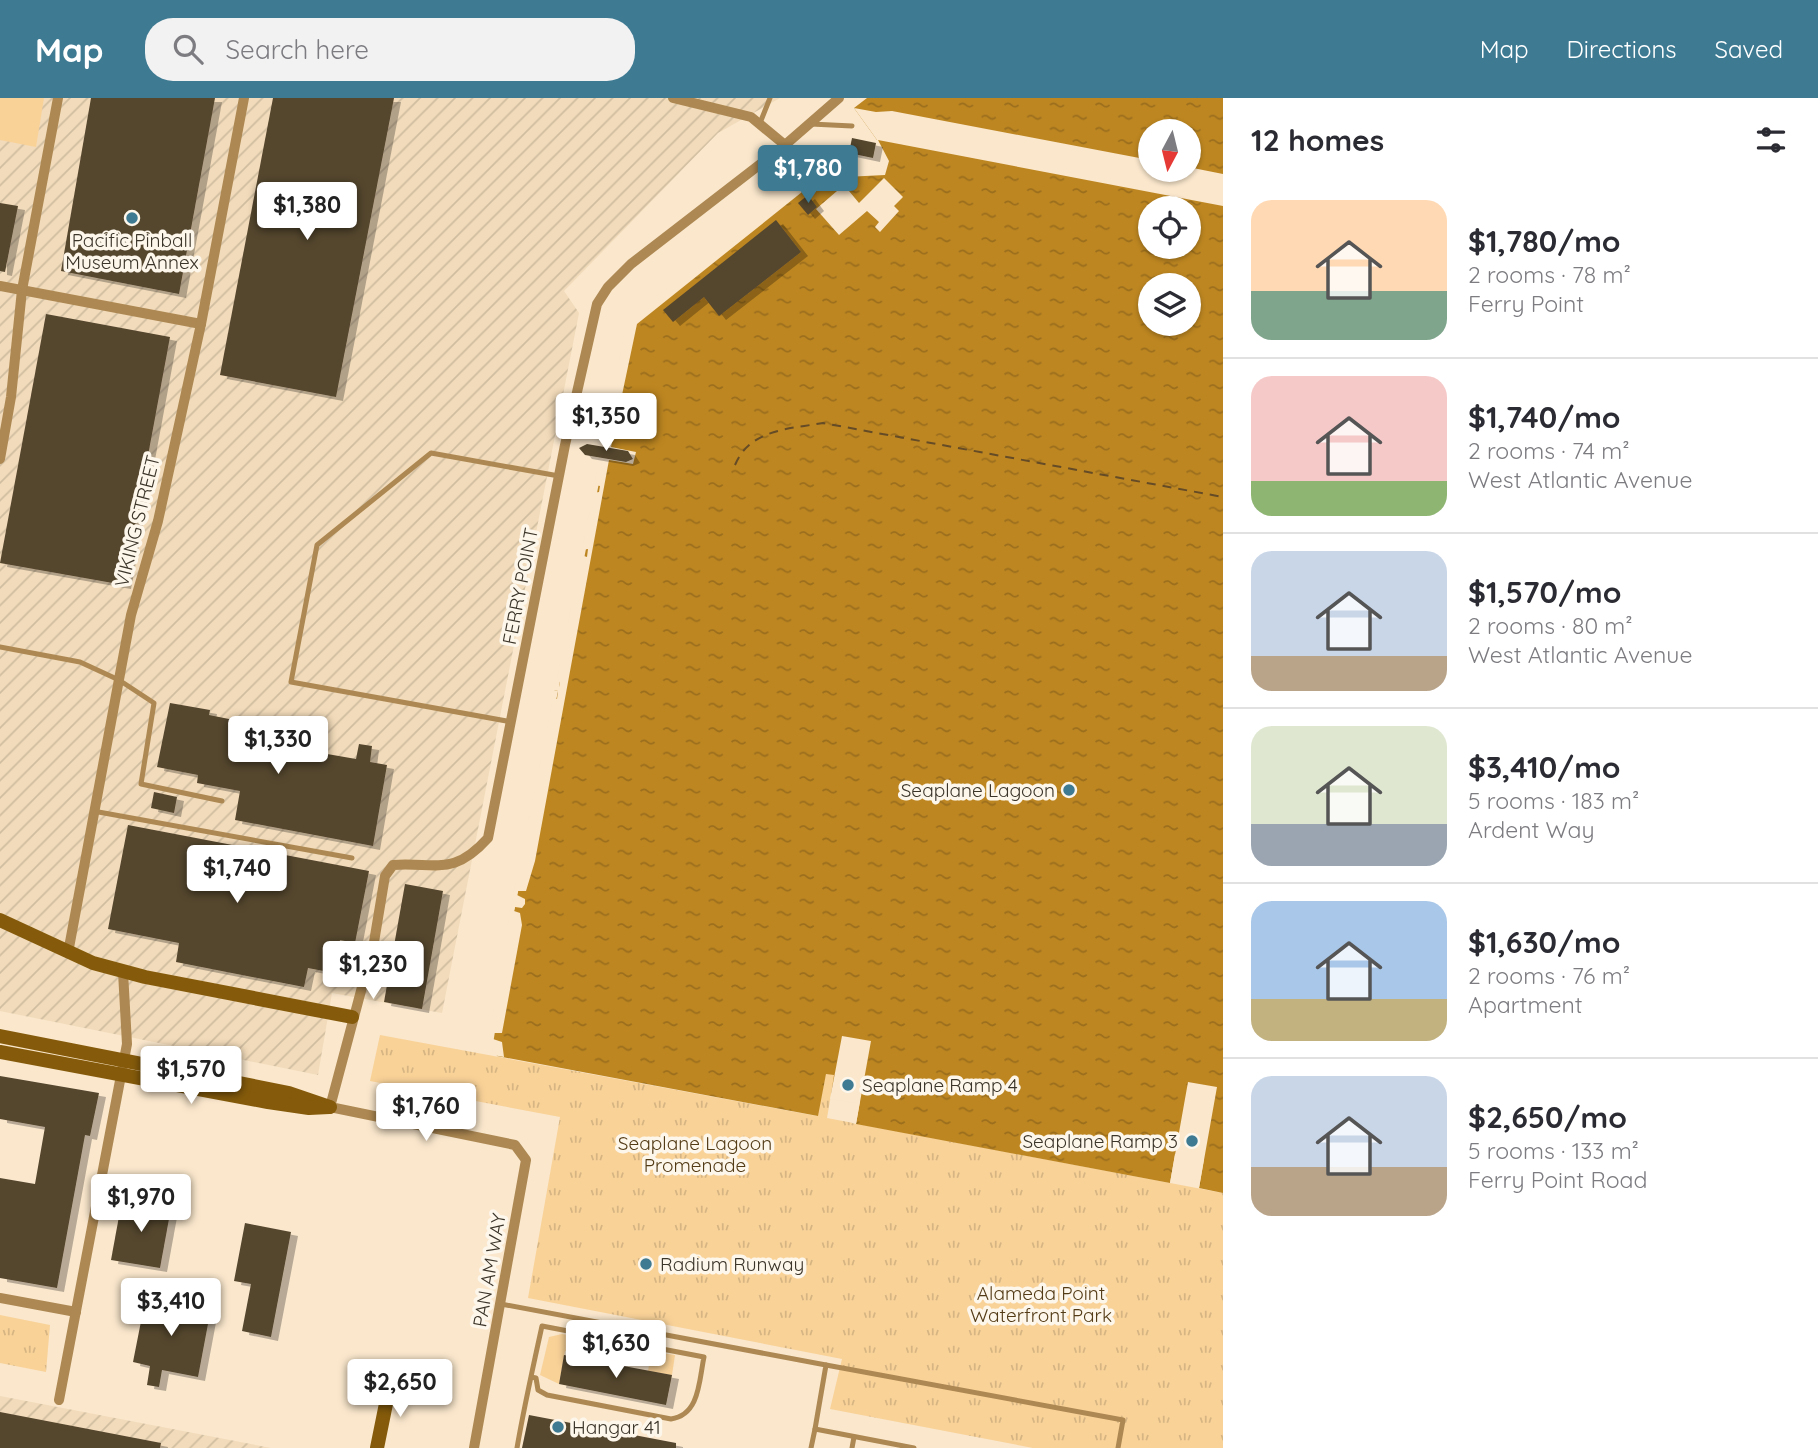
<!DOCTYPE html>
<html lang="en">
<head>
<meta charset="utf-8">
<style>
  :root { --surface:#fff; --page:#f2f2f3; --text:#2b2b33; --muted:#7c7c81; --line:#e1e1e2; --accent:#3e7a92 }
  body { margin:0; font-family:Quicksand,sans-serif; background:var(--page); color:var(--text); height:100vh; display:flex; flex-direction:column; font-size:26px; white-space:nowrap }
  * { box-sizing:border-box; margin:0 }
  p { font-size:23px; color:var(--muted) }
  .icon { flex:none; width:38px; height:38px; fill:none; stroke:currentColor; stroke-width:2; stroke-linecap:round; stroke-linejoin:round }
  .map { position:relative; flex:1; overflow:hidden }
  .drawer { display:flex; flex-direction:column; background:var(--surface); width:595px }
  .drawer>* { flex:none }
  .needle { width:46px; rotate:187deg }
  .fabs { position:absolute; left:1138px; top:21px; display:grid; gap:14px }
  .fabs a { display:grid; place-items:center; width:63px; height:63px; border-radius:50%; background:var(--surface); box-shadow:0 2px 5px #0004; font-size:35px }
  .price { position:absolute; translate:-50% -60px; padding:0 16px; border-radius:7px; background:#fff; color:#222; font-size:23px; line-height:46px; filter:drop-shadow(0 2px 4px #0008) }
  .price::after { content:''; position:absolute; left:50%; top:42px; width:21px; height:16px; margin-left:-10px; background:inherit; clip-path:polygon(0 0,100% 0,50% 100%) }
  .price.selected { background:var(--accent); color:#fff }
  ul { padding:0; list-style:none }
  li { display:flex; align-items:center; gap:21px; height:175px; padding:0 28px }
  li+li { border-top:2px solid var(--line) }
  li span { display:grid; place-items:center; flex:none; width:196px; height:140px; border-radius:21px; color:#555 }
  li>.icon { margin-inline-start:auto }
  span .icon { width:84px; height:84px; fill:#fffc; stroke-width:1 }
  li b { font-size:30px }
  h2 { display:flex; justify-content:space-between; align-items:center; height:84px; padding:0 28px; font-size:30px }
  header { display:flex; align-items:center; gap:42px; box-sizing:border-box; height:98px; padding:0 35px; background:var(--accent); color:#fff }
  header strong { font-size:33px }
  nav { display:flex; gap:38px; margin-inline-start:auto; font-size:24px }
  .search { width:490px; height:63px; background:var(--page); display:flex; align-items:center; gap:18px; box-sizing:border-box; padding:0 24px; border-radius:28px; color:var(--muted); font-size:26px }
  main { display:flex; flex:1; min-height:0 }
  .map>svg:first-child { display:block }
  .industrial { fill:url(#industrial-furrows) }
  .grass { fill:#f9d298 }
  .park { fill:url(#park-tufts) }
  .water { fill:url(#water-ripples); fill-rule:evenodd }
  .pier { fill:#fae7cc }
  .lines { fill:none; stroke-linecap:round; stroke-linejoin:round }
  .ferry { stroke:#654c26; stroke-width:2; stroke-dasharray:9 7; stroke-linecap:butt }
  .building { fill:#55462f; filter:url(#shadow) }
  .lane { stroke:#ad8852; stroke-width:5 }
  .street { stroke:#ad8852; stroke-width:10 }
  .secondary { stroke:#855b0b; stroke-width:14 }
  .poi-dot { fill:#3e7a92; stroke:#fdf6eb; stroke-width:2.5 }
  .labels { text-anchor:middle; stroke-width:7; stroke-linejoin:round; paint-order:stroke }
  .poi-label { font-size:19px; fill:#3b3429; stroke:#fdf6eb; text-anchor:start }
  .street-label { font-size:19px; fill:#3b3429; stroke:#fdf6eb }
  .park-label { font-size:19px; fill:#533b15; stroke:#fdf6eb }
</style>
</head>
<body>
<header>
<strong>Map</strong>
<div class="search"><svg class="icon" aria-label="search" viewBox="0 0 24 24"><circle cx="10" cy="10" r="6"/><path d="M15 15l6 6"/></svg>Search here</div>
<nav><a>Map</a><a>Directions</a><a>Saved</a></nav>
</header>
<main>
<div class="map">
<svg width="1223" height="1350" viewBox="0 0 1223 1350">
  <defs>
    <pattern id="industrial-furrows" width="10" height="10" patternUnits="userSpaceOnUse" patternTransform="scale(1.75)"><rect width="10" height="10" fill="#f2dbba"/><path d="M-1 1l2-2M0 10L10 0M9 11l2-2" fill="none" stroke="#d0bda0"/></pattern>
    <pattern id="park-tufts" width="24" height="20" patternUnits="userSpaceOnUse" patternTransform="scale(1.75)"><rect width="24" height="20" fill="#f9d298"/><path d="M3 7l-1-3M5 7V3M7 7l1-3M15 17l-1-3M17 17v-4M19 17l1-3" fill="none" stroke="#d6b583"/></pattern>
    <pattern id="water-ripples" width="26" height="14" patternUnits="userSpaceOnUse" patternTransform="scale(1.75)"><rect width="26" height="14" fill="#bd8621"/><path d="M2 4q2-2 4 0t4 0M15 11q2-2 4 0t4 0" fill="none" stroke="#9b6e1d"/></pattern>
    <filter id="shadow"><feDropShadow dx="7" dy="4" stdDeviation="0" flood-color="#0004"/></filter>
  </defs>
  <rect width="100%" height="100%" fill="#fae7cc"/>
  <g class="industrial">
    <path d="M0,0H780L718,35L564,193L579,215L442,915L332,895L318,977L0,913Z"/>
    <path d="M0,1298L271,1350H0Z"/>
  </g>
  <g class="grass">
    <path d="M0,0H44L36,49L0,42Z"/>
    <path d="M562,1236L600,1243L606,1250V1261L565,1253L559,1286L540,1277L549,1239Z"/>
    <path d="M641,1252L675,1257L672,1277L648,1273L650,1262L633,1259Z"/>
  </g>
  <g class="park">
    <path d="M380,937L817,1018L828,966L836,968L827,1020L1223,1095V1350H1033L830,1311L842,1261L528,1200L560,1019L370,983Z"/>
    <path d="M0,1217L50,1227L46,1274L0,1265Z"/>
  </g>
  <path class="water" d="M867,0H1223V1095L1199,1090L1204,1061L1175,1056L1170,1085L856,1026L860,1003L831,997L834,977L826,976L818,1018L497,958L493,946L514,814L558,593L554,592V589H559L560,583L631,222L820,74L878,67L877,42L854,10ZM1150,33H1188V72H1150ZM1150,110H1188V149H1150ZM1150,187H1188V226H1150Z"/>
  <g class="pier">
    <path d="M854,10L876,14L892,13L1150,62V72H1188V69L1223,76V108L878,42L889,63L885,77L845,79L807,90L637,226L611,349L636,354L633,366L609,362L535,763L526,793H518L517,797L525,801V806L522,810L515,809L514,813L520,815L522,827L502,935H493V941L502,944L504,959L493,957L490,935L510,813L553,601H557L558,593L554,592V589H559L560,584L557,582L581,457L587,459L588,451L582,452L593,395L599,394L600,388L595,387L596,378L603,342L609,343L610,335L605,334L627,222L818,71L846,60L864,59L877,63L874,55L877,42Z"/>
    <path d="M884,80L903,99L894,108L899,113L880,134L875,129L879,124L867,113L839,137L816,111L844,87L859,105Z"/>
    <path d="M842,938L871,943L856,1026L852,1025L856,1005L830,1001Z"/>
    <path d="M1188,984L1217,989L1199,1090L1195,1089L1200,1064L1178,1060L1173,1085H1170Z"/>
  </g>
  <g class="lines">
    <path class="ferry" d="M735,367C750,331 789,331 823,325L1223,399"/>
  </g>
  <g class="building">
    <path d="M91,0H215L179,196L61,173Z"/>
    <path d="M273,0H394L336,299L220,277Z"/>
    <path d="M852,40L876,45L873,60L849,55Z"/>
    <path d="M808,97L817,109L808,117L798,105Z"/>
    <path d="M0,105L18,108L5,174L0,173Z"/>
    <path d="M776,122L801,154L719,218L704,199L673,224L663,212Z"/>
    <path d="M46,216L170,239L124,487L0,465Z"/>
    <path d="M587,346L628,353L633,361L626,364L585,357L579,350Z"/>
    <path d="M170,605L210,612L209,617L239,623L236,638L271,645L274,630L303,634L314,636L310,653L356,661L359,646L372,648L370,664L387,667L373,748L235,722L240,693L197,685L198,677L157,669Z"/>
    <path d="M154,694L177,699L174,715L151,710Z"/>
    <path d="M128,727L369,773L355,845L340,842L334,875L308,870L304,889L176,864L179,845L108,831Z"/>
    <path d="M405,786L443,793L422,911L384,904Z"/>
    <path d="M0,978L99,995L90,1038L85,1037L57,1190L0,1180V1080L35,1086L45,1029L0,1021Z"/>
    <path d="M122,1102L171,1110L160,1170L111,1162Z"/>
    <path d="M245,1125L291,1134L271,1239L242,1233L251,1186L234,1183Z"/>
    <path d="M146,1198L211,1210L198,1279L162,1272L159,1289L147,1287L150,1268L133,1264Z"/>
    <path d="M564,1257L672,1277L666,1307L559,1286Z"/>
    <path d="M0,1314L161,1345L160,1350H0Z"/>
    <path d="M529,1317L676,1345V1350H522Z"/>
  </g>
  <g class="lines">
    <g class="lane">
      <path d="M760,25L770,0"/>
      <path d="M811,26L852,28"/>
      <path d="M0,549L80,564L119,582L154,605L141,686L222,703"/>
      <path d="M512,624L291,584L317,447L431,355L559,378"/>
      <path d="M93,713L352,760"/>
      <path d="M501,1206L826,1267L815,1331"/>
      <path d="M826,1267L1123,1322L1118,1350"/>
      <path d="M517,1350C524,1309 533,1269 542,1228L704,1259C699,1282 700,1317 671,1321L547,1297L538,1292L536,1280L531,1279"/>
      <path d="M811,1350L815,1331L914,1350"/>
      <path d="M852,1350L854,1339"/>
    </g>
    <g class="street">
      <path d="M673,0L751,19L785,47"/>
      <path d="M0,188L201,226"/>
      <path d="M0,361L11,299L22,192L58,0"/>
      <path d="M68,855L131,517L158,423L201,226L244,0"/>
      <path d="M0,1200L76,1214"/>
      <path d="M59,1302L127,946L123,874"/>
      <path d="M474,1350L526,1062L515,1047L330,1009L374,844L385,778L393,767C436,764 453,779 488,740L565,347L597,206L608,189L631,166L785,47L839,0"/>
    </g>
    <g class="secondary">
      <path d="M0,822L93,865L145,879L352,919"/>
      <path d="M0,938L289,995L330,1009"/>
      <path d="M0,954L268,1004L309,1010L329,1009"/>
      <path d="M377,1350L390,1286"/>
    </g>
  </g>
  <g class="poi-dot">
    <circle cx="132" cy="120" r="7"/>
    <circle cx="1069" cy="692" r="7"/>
    <circle cx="848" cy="987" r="7"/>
    <circle cx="1192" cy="1043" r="7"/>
    <circle cx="646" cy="1166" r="7"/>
    <circle cx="558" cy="1329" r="7"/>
  </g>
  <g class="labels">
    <g class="poi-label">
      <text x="132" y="149" text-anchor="middle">Pacific Pinball<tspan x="132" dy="22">Museum Annex</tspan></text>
      <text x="1055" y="699" text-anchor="end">Seaplane Lagoon</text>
      <text x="862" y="994">Seaplane Ramp 4</text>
      <text x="1178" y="1050" text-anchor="end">Seaplane Ramp 3</text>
      <text x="660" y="1173">Radium Runway</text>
      <text x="572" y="1336">Hangar 41</text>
    </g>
    <g class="street-label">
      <text transform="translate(137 423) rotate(-76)" y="7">VIKING STREET</text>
      <text transform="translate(520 488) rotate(-79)" y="7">FERRY POINT</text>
      <text transform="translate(489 1172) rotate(-80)" y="7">PAN AM WAY</text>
    </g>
    <g class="park-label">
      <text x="695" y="1052">Seaplane Lagoon<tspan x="695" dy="22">Promenade</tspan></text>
      <text x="1041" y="1202">Alameda Point<tspan x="1041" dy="22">Waterfront Park</tspan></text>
    </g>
  </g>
</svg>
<div class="fabs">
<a><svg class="needle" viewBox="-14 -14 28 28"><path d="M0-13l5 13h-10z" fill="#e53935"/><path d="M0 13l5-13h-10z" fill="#7c7c81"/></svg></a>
<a><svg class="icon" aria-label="locate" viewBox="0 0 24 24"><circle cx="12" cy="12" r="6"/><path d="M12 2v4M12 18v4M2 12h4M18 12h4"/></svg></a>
<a><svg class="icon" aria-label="layers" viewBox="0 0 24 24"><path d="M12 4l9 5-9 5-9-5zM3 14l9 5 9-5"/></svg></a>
</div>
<b class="price selected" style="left:808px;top:107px">$1,780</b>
<b class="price" style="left:307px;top:144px">$1,380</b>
<b class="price" style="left:606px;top:355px">$1,350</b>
<b class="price" style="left:278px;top:678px">$1,330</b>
<b class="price" style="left:237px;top:807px">$1,740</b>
<b class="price" style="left:373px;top:903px">$1,230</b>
<b class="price" style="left:191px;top:1008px">$1,570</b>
<b class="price" style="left:426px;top:1045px">$1,760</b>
<b class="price" style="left:141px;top:1136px">$1,970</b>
<b class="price" style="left:171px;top:1240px">$3,410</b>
<b class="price" style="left:616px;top:1282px">$1,630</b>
<b class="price" style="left:400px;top:1321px">$2,650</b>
</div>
<section class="drawer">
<h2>12 homes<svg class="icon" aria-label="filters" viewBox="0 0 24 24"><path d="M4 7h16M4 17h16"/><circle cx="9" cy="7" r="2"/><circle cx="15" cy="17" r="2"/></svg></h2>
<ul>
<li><span style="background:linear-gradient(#ffd9b3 65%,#7fa58c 0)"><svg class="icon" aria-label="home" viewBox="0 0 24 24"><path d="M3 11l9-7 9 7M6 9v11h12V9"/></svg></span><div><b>$1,780/mo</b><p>2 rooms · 78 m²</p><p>Ferry Point</p></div></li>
<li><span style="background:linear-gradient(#f6c9c9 75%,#8fb573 0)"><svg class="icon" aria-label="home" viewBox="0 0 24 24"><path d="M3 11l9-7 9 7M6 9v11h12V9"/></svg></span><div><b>$1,740/mo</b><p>2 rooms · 74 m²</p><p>West Atlantic Avenue</p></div></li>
<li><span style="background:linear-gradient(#c9d6e8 75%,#b9a48a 0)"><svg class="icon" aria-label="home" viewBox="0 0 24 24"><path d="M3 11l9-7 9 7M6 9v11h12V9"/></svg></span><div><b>$1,570/mo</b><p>2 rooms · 80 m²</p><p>West Atlantic Avenue</p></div></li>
<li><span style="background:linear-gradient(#dfe7d0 70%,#9aa5b1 0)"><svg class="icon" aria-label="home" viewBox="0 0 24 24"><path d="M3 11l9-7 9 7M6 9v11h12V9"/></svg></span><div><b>$3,410/mo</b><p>5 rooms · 183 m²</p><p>Ardent Way</p></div></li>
<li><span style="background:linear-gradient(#a9c7e8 70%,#c2b280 0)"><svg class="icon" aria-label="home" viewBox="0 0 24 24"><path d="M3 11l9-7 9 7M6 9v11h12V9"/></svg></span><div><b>$1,630/mo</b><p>2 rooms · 76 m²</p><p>Apartment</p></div></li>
<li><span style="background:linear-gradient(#c9d6e8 65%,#b9a48a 0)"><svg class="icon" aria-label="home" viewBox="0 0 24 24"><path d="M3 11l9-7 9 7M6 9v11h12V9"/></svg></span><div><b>$2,650/mo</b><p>5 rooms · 133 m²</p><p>Ferry Point Road</p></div></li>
</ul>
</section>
</main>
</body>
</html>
